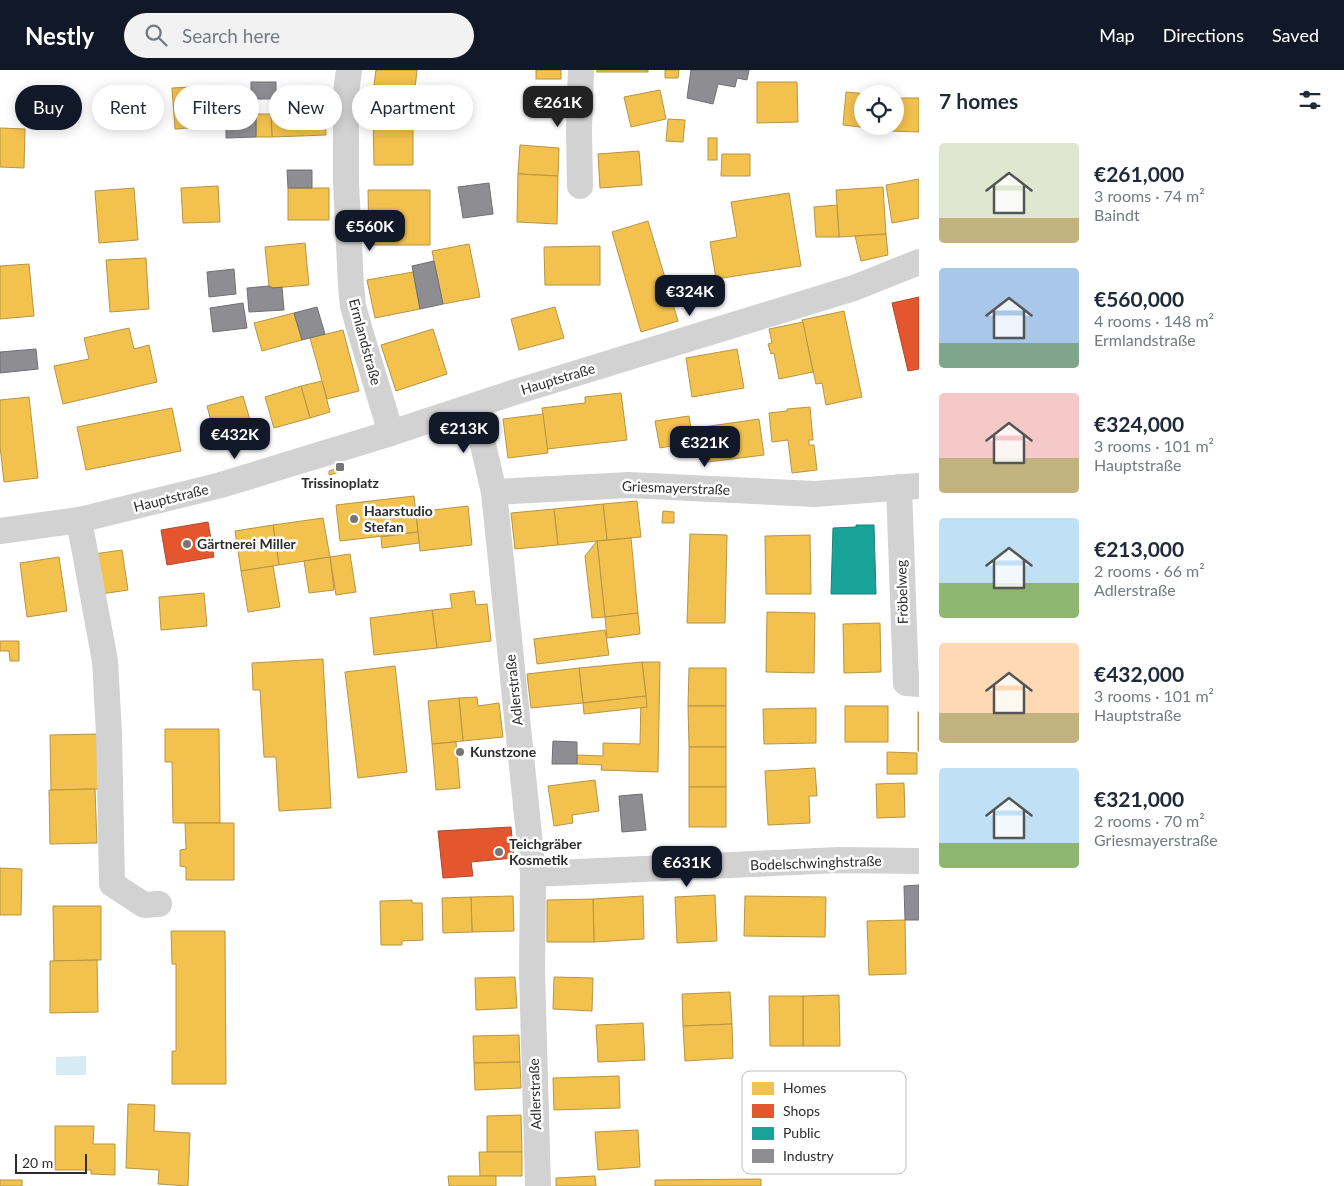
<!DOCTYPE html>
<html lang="en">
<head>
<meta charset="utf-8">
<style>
  :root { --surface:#fff; --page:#f2f2f3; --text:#1f2937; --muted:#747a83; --accent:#111827 }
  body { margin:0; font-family:Lato,sans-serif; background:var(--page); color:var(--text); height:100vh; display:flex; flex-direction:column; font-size:19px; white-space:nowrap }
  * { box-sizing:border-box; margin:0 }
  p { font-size:16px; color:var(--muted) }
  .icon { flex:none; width:28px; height:28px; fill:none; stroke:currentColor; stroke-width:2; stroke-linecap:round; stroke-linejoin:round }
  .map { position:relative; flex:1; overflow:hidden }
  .panel { display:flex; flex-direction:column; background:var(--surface); width:425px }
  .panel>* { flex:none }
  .hud { position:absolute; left:15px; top:15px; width:475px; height:45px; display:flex; gap:10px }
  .tools { position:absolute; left:854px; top:15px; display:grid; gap:10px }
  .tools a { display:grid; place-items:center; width:50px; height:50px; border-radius:50%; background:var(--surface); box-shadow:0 2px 12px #0003; font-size:25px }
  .scale { position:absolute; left:15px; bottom:12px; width:72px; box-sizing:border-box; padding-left:5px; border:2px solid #2d2d2d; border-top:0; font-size:14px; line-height:18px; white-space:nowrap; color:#2d2d2d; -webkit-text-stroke:4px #fff; paint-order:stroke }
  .price { position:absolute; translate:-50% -42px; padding:0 11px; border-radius:10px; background:var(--accent); color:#fff; font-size:16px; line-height:32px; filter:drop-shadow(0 1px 2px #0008) }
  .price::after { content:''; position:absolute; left:50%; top:30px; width:15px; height:11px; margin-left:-8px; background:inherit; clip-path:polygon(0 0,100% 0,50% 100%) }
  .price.on { background:#222; color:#fff }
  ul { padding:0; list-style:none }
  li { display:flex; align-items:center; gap:15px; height:125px; padding:0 20px }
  li span { display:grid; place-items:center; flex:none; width:140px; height:100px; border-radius:5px; color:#555 }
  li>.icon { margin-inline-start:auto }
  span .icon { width:60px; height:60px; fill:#fffc; stroke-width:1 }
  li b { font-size:21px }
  h2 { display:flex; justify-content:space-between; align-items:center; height:60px; padding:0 20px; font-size:21px }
  .tag { padding:0 18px; border-radius:22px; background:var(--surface); box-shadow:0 2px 12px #0003; font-size:18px; line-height:45px }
  .tag.on { background:var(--accent); color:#fff }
  header { display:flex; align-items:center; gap:30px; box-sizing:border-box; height:70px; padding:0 25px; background:var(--accent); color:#fff }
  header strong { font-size:24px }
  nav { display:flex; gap:28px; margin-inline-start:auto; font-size:18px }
  .search { width:350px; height:45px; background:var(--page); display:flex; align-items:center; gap:12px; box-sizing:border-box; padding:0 18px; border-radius:28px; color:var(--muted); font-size:19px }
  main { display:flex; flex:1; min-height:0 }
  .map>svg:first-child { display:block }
  .water { fill:#d6ebf2 }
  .homes { fill:#f2c14e; stroke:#b79544 }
  .shops { fill:#e4572e; stroke:#ad4a2e }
  .public { fill:#17a398; stroke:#1e8078 }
  .industry { fill:#8d8d92; stroke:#707074 }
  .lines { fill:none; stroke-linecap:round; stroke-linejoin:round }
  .minor { stroke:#d2d2d2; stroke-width:26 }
  .poi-dot { fill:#767676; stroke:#fff; stroke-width:2 }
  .labels { text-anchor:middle; stroke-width:5; stroke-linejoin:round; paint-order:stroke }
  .street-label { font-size:14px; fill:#2d2d2d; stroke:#fff }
  .poi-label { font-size:14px; font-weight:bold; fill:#2d2d2d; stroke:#fff; text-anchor:start }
  .key { fill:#fff; stroke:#c0c0c0; stroke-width:1 }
  .key-label { font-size:14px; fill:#2d2d2d }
</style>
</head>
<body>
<header>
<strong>Nestly</strong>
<div class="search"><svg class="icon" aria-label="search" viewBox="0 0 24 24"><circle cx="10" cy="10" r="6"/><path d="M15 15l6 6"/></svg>Search here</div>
<nav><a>Map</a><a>Directions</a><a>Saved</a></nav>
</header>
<main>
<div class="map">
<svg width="919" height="1116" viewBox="0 0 919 1116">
  <rect width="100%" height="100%" fill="#fff"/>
  <path class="water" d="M86,986V1005H56V987Z"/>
  <g class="homes">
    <path d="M376,0H417L415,19L374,15Z"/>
    <rect x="536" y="0" width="25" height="9"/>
    <rect x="597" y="0" width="51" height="2"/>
    <path d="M665,0H679L678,8H665Z"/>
    <path d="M757,12H797L798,52L757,53Z"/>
    <path d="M213,16L216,56L175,59L172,18Z"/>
    <path d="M660,20L666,49L631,57L624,27Z"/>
    <path d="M846,22L868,24H862V56L869,58L843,55Z"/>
    <path d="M895,28H919V62L890,61V56H895Z"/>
    <path d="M325,38L326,65L272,67L271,40Z"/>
    <path d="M256,44H271L272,67H256Z"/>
    <path d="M373,44H413V95H374Z"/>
    <path d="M668,49L685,50L683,72L666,71Z"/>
    <path d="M0,58L25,59L24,98L0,97Z"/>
    <rect x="708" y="68" width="9" height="22"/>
    <path d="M520,75L559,78L558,106L518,104Z"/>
    <path d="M639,81L642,115L600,118L598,84Z"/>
    <path d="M722,84H750V106H721Z"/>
    <path d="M518,104L558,106L557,154L517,152Z"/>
    <path d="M919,109V148L892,153L886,115Z"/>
    <path d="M218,116L220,152L183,153L181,118Z"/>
    <path d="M883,117L886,164L839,167L836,120Z"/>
    <path d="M134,118L138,170L99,173L95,121Z"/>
    <rect x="288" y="118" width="41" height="32"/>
    <path d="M368,120H430V175H369Z"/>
    <path d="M789,123L801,196L716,209L710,172L737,167L731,132Z"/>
    <path d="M837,135L839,167H816L814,137Z"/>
    <path d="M648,151L678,251L641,262L612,162Z"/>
    <path d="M886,164L888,185L861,191L855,166Z"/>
    <path d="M305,173L309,215L273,218L269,216L265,177Z"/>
    <path d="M469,174L480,227L443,234L432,181Z"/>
    <path d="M600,176V215H545L544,177Z"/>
    <path d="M146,188L149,239L110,242L106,190Z"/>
    <path d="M29,194L34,246L0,249V196Z"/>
    <path d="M413,202L420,239L375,248L367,210Z"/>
    <path d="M555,237L564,268L519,280L511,249Z"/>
    <path d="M844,241L862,327L826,335L822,313L816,314L802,250Z"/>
    <path d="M294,243L302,270L262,281L254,253Z"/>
    <path d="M803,252L813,302L779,309L774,283L771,284L768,274L772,273L769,259Z"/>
    <path d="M129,258L134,279L149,275L157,312L63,334L54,296L89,289L84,268Z"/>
    <path d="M433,259L447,304L396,321L381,275Z"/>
    <path d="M343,260L359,321L327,329L310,268Z"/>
    <path d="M737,279L744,318L692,327L686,288Z"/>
    <path d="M322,311L330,342L310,348L301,316Z"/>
    <path d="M301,316L310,348L274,358L265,327Z"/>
    <path d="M621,323L627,370L547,379L542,338L585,333V327Z"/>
    <path d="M243,326L254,364L217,374L207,336Z"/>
    <path d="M29,327L38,408L4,412L0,376V330Z"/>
    <path d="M810,337L813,370H809V375H814L817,400L792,403L788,370L772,372L769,343L787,341V339Z"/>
    <path d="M172,338L181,381L86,400L77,357Z"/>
    <path d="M543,344L548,383L508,388L503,349Z"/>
    <path d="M689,346L693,372L660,378L655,351Z"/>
    <path d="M759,349L764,385L708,392L703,357Z"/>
    <path d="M339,398L340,402L329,405V401Z"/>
    <path d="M414,426L418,462L340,471L336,435Z"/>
    <path d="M637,431L641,467L607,470L603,434Z"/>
    <path d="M603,434L607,470L558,475L554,439Z"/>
    <path d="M468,436L472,475L420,481L416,442Z"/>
    <path d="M554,439L558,475L515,479L511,443Z"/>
    <path d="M663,441L674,442V453H662Z"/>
    <path d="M323,448L330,487L279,495L273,455Z"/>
    <path d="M273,455L279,495L241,501L235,461Z"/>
    <path d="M418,462L419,473L382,478L381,467Z"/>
    <path d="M690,464L727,465L725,553H687Z"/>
    <path d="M810,465L811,524H766L765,466Z"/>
    <path d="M631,468L638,543L605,547L597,471Z"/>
    <path d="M597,471L605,547L592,548L585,486Z"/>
    <path d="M122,480L128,520L101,524L94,484Z"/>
    <path d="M350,484L356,522L336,525L330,487Z"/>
    <path d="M59,487L67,541L27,547L20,493Z"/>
    <path d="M330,487L334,520L309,523L304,491Z"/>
    <path d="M273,496L280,537L248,542L241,501Z"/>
    <path d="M474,521L476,535L487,534L491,571L437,578L432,540L452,538L450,524Z"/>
    <path d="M204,523L207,556L161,560L159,527Z"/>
    <path d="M432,540L437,578L374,585L370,548Z"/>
    <path d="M767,542L815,543L814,603L766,602Z"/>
    <path d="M638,543L640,564L607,568L605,547Z"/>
    <path d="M880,553L881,602L844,603L843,554Z"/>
    <path d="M605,560L609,585L537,594L534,569Z"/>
    <path d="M0,571H19V591H10L9,581H0Z"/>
    <path d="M323,589L331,738L279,741L276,687H264L260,620H253L252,593Z"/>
    <path d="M642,592H660L658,702L601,700L602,695L577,694V685L603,686V673L640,674L641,627L646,626Z"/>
    <path d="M642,592L646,626L583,633L579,598Z"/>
    <path d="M395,596L407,702L358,708L345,602Z"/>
    <path d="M579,598L583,633L531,638L527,604Z"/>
    <path d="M689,598H726V636H688Z"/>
    <path d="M646,626L647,637L584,644L583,633Z"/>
    <path d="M477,627L478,636L499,633L503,667L463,671L459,628Z"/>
    <path d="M459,628L463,671L432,674L428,631Z"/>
    <path d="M688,636H726V677H689Z"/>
    <rect x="845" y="636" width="43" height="36"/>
    <path d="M816,638V673L764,674L763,639Z"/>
    <rect x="918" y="642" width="1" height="39"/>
    <path d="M165,659H219L220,753H173L172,692H165Z"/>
    <path d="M97,664L98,719L51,720L50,665Z"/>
    <path d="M456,672L460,718L436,720L432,674Z"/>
    <rect x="689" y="677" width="37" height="40"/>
    <path d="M887,682L917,683V704H887Z"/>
    <path d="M815,698L817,726H809L810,753L768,755L765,701Z"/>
    <path d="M595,710L599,741L572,745L573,753L554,756L548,716Z"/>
    <path d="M904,713L905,747L877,748L876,714Z"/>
    <rect x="689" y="717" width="37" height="40"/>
    <path d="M95,719L97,773L50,774L49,720Z"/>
    <path d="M185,753H234V810H186V797L180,796V780L186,779Z"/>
    <path d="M0,798L22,799L21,845H0Z"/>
    <path d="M715,825L717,871L677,873L675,827Z"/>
    <path d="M513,826L514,861L472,862L471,827Z"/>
    <path d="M643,826L644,869L594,872L593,829Z"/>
    <path d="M745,826L826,827L825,867L744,866Z"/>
    <path d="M471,827L472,862L443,863L442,828Z"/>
    <path d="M593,829L594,872H547V830Z"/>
    <path d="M412,830V833H422L423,870L402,871V875H381L380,831Z"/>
    <path d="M53,836H101V890L54,891Z"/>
    <path d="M905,850L906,904L869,905L867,851Z"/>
    <path d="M171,861H225L226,1014H172V981H176V894H172Z"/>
    <path d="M97,890L98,942L50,943V891Z"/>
    <path d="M515,907L517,938L476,940L475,908Z"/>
    <path d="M554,907L593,908L592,941L553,939Z"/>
    <path d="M730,922L732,954L683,956L682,924Z"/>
    <path d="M839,925L840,976H803V926Z"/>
    <path d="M769,926H803V976H770Z"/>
    <path d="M643,953L645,990L598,992L596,955Z"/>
    <path d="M732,954L733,988L685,991L683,956Z"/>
    <path d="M519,965L520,992L474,993L473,966Z"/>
    <path d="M520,992L521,1018L475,1020L474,993Z"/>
    <path d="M619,1006L620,1038L554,1040L553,1008Z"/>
    <path d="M128,1034L155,1035L154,1061L190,1063L188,1116L158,1114L159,1100L126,1098Z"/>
    <path d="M521,1045L522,1082H487V1046Z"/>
    <path d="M55,1056H94L93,1074H115V1105L91,1104V1100H55Z"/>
    <path d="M638,1060L640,1097L598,1100L595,1062Z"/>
    <path d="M479,1082H522V1106H480Z"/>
    <path d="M448,1106H496V1116H449Z"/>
    <path d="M595,1106L596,1116H556V1108Z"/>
    <path d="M761,1109V1116H655V1110Z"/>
    <rect x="0" y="1110" width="22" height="6"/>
  </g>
  <g class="shops">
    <path d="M919,227V299L908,301L892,233Z"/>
    <path d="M208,452L214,487L167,495L161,460Z"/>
    <path d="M511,757L514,788L471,792L473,806L443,808L438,761Z"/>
  </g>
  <path class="public" d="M856,455H874L876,524H831L833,458L856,457Z"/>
  <g class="industry">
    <path d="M691,0H749L747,10L737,8L735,17L718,14L713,34L687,28Z"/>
    <rect x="251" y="12" width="25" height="17"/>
    <path d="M256,44V67L226,68V45Z"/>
    <path d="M287,100H312V118H288Z"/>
    <path d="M489,113L493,144L463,148L458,117Z"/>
    <path d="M434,191L443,234L420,239L412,196Z"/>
    <path d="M234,199L236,224L209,227L207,202Z"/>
    <path d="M269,216L273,218L282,217L284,240L249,242L247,218Z"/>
    <path d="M243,233L247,258L213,262L210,238Z"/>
    <path d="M317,237L325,264L302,270L294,243Z"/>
    <path d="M36,279L38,299L0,303V282Z"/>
    <path d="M553,671L577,672V694H552Z"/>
    <path d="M642,724L646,760L622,762L619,726Z"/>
    <path d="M919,815V850H905L904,816Z"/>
  </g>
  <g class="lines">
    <g class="minor">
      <path d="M349,0L346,23V113L351,216L353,236L360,261L391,363"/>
      <path d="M580,116L579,60L581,0"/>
      <path d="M474,336L494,422L533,804L532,902L538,1116"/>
      <path d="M899,417L906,613L919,614"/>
      <path d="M494,422L629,415L815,424L919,416"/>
      <path d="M79,450L105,591L109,664L112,814L144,835L159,834"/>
      <path d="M0,461L79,450L221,415L391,363L512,323L854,218L919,192"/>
      <path d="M533,804L840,790L919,791"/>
    </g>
  </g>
  <g class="poi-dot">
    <rect x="335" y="392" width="10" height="10" rx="2.5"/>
    <circle cx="354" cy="449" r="5"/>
    <circle cx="187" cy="474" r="5"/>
    <circle cx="460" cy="682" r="5"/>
    <circle cx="499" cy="782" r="5"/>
  </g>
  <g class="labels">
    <g class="street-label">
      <text transform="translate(365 272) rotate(75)" y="5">Ermlandstraße</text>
      <text transform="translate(558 309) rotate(-17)" y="5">Hauptstraße</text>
      <text transform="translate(676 418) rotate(2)" y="5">Griesmayerstraße</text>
      <text transform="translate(171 428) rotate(-14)" y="5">Hauptstraße</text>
      <text transform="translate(902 522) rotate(-92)" y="5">Fröbelweg</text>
      <text transform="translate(514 620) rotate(-96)" y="5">Adlerstraße</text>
      <text transform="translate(816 793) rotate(-2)" y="5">Bodelschwinghstraße</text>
      <text transform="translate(535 1024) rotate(-92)" y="5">Adlerstraße</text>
    </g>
    <g class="poi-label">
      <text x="340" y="418" text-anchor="middle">Trissinoplatz</text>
      <text x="364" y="446">Haarstudio<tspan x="364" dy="16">Stefan</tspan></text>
      <text x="197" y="479">Gärtnerei Miller</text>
      <text x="470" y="687">Kunstzone</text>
      <text x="509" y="779">Teichgräber<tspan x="509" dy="16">Kosmetik</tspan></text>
    </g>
  </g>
  <rect x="742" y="1001" width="164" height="103" rx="8" class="key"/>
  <rect x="752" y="1012" width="22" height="13" fill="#f2c14e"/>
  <rect x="752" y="1034" width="22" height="14" fill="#e4572e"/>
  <rect x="752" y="1057" width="22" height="13" fill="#17a398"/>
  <rect x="752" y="1079" width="22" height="14" fill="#8d8d92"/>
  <g class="key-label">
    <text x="783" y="1023">Homes</text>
    <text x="783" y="1046">Shops</text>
    <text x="783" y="1068">Public</text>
    <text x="783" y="1091">Industry</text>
  </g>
</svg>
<div class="tools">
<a><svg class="icon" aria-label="locate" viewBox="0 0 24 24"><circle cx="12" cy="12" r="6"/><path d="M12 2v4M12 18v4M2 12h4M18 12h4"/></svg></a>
</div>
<div class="scale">20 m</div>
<b class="price on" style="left:558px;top:58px">€261K</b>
<b class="price" style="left:370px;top:182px">€560K</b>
<b class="price" style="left:690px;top:247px">€324K</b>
<b class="price" style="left:464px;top:384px">€213K</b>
<b class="price" style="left:235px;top:390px">€432K</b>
<b class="price" style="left:705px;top:398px">€321K</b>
<b class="price" style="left:687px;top:818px">€631K</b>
<div class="hud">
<a class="tag on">Buy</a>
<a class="tag">Rent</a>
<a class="tag">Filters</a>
<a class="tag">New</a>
<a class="tag">Apartment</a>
</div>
</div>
<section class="panel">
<h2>7 homes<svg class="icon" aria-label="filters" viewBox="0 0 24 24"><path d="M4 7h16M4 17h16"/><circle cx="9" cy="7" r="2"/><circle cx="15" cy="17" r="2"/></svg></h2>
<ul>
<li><span style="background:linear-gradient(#dfe7d0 75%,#c2b280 0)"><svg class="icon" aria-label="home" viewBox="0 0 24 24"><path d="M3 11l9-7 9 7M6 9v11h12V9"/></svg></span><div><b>€261,000</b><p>3 rooms · 74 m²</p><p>Baindt</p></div></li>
<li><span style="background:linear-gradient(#a9c7e8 75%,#7fa58c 0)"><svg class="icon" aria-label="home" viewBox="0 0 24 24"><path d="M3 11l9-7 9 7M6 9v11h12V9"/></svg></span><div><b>€560,000</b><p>4 rooms · 148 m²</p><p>Ermlandstraße</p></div></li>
<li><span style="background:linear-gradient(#f6c9c9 65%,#c2b280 0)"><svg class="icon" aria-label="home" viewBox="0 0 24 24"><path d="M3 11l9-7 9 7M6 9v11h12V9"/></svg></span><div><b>€324,000</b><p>3 rooms · 101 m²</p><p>Hauptstraße</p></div></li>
<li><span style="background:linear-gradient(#bfe0f5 65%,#8fb573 0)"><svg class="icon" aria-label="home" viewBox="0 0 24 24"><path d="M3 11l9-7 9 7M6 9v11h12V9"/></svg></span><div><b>€213,000</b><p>2 rooms · 66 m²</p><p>Adlerstraße</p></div></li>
<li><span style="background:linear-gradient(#ffd9b3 70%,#c2b280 0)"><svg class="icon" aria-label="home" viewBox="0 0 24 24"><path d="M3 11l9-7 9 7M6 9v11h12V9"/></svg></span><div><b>€432,000</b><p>3 rooms · 101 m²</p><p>Hauptstraße</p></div></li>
<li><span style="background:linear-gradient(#bfe0f5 75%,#8fb573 0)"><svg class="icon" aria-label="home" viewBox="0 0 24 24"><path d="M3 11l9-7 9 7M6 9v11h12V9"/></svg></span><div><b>€321,000</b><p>2 rooms · 70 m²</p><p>Griesmayerstraße</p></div></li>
</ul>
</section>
</main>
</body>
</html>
